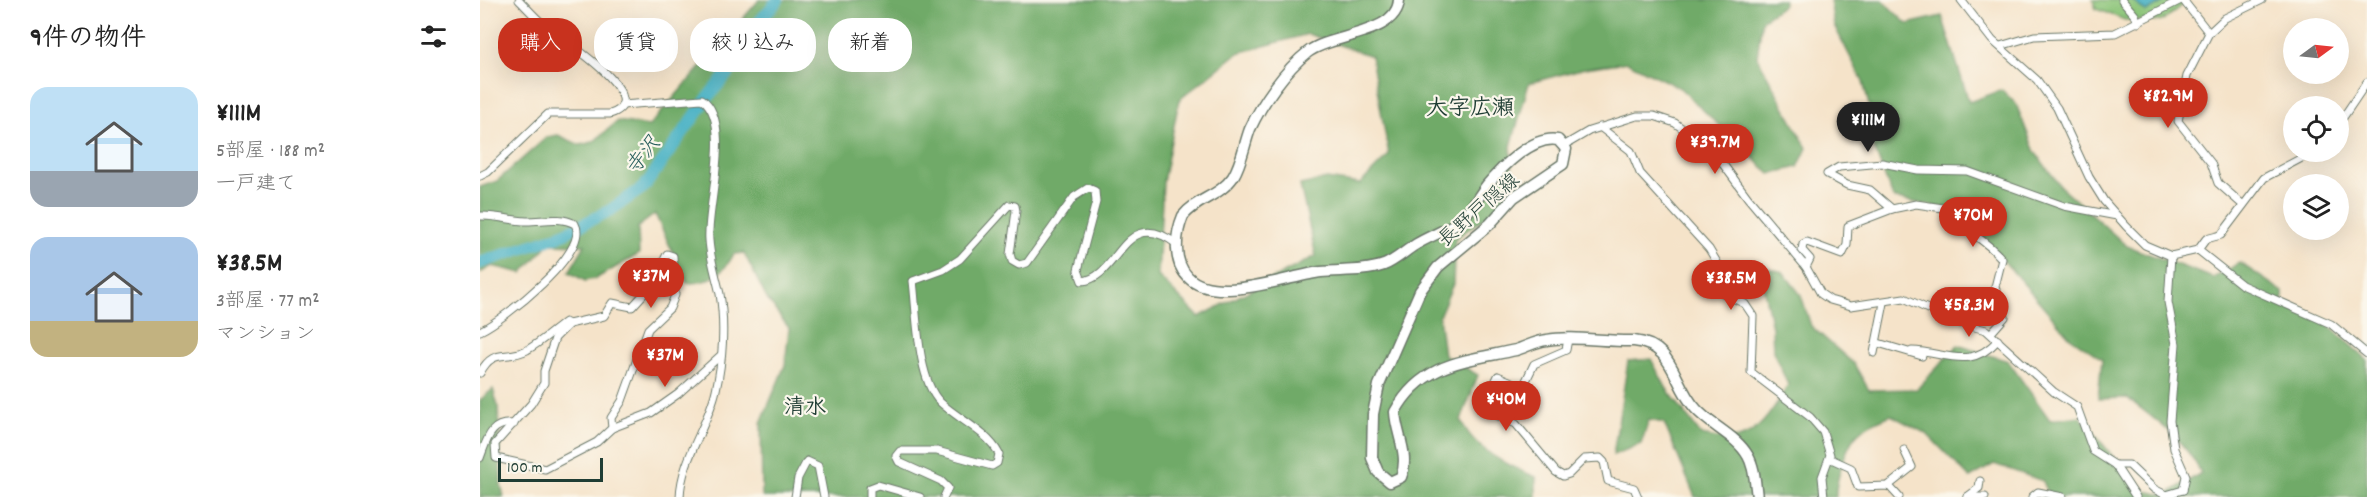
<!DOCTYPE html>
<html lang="ja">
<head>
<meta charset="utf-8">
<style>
  :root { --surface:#fff; --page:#f6f6f6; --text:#222; --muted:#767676; --accent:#c8321e }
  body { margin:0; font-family:Dekko,"Klee One",sans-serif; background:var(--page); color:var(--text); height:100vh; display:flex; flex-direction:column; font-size:22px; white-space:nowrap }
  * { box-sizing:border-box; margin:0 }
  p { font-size:20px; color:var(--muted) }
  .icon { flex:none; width:33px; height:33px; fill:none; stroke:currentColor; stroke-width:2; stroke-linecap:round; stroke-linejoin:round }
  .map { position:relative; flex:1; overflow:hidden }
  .panel { display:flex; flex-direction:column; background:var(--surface); width:480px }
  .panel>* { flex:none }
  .hud { position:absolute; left:18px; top:18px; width:570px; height:54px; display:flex; gap:12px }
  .needle { width:39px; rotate:75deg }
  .fabs { position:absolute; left:1803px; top:18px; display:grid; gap:12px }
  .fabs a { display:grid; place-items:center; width:66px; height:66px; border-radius:50%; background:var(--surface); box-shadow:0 6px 24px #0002; font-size:30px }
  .scale { position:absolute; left:18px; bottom:15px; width:105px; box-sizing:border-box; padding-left:6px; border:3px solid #1f3d34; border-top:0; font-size:16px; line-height:21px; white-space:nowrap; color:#1f3d34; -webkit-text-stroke:4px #fbf7ec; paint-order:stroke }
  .price { position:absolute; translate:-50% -51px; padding:0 14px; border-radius:21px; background:var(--accent); color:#fff; font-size:20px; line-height:39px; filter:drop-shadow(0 2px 3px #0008) }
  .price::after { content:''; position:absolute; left:50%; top:36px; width:18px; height:14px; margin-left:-9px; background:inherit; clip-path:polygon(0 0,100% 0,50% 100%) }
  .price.active { background:#222; color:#fff }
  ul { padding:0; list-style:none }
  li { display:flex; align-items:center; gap:18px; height:150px; padding:0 30px }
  li span { display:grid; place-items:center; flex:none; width:168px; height:120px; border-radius:18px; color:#555 }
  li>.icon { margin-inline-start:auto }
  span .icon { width:72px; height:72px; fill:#fffc; stroke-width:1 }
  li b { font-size:26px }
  h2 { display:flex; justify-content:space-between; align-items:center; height:72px; padding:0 30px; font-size:26px }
  .pill { padding:0 21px; border-radius:24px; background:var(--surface); box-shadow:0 6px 24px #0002; font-size:21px; line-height:54px }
  .pill.active { background:var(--accent); color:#fff }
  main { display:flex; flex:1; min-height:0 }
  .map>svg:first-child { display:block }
  .green { fill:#8bc478; stroke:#558056; stroke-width:1.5 }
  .forest { fill:#70aa68; stroke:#48744e; stroke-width:1.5; fill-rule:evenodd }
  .water { fill:#46b1c4; stroke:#32777c; stroke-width:1.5 }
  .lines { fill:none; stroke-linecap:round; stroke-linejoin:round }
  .river { stroke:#46b1c4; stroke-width:12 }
  .street-casing { stroke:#6a7768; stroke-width:9 }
  .primary-casing { stroke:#6a7768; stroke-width:13 }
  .street { stroke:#fff; stroke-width:7 }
  .primary { stroke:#fff; stroke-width:10 }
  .labels { text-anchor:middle; stroke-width:4.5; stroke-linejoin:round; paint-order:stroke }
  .street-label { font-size:20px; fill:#1f3d34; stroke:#fbf7ec }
  .water-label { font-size:21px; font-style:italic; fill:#2b605f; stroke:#fbf7ec }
  .neighbourhood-label { font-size:21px; font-weight:bold; fill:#1f3d34; stroke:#fbf7ec }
  .quarter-label { font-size:22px; font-weight:bold; fill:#1f3d34; stroke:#fbf7ec }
</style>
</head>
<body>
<main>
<section class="panel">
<h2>9件の物件<svg class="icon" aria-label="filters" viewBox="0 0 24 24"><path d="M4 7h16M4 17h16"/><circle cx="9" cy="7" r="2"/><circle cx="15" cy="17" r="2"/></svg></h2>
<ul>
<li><span style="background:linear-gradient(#bfe0f5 70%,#9aa5b1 0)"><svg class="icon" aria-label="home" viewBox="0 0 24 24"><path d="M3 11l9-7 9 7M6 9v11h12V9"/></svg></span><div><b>¥111M</b><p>5部屋 · 188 m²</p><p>一戸建て</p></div></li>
<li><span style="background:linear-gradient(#a9c7e8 70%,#c2b280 0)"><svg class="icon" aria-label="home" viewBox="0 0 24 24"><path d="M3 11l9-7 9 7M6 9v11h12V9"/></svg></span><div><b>¥38.5M</b><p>3部屋 · 77 m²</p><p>マンション</p></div></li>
</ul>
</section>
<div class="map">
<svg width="1887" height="497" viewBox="0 0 1887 497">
  <rect width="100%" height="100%" fill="#fbf7ec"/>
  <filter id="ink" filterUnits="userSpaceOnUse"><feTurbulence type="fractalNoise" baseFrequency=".0167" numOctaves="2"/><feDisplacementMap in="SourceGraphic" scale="12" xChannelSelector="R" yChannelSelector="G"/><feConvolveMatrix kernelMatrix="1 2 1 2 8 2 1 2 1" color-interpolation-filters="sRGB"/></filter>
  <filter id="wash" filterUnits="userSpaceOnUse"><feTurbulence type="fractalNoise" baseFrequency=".008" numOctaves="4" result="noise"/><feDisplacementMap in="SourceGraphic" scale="24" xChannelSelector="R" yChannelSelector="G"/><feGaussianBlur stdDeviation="1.35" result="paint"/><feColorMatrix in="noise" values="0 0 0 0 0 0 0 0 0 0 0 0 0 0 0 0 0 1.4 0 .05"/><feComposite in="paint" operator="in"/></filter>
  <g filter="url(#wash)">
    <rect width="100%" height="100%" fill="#f5e3c9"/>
    <path class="green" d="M1613,0H1708L1682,21L1645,20L1616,9Z"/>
    <g class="forest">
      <path d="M279,0H1304L1302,6L1282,20L1277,57L1327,148L1318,167L1290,174L1200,88L1147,62L1105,68L1049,83L1031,146L1034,197L975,239L973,284L959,316L964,355L998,375L981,420C993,449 1028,466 1056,477V497H282L281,423L305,365L309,328L287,299L264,253L254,254C244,273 228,284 207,283L175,214L158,227L159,254L117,278L105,281L89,272L105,245L69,244L42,273L12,266L0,273V187L17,181L67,137L78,135L100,145L113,142L138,121L169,126ZM828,34L891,56L909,155L880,184L847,179L820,185L836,256L719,317L678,276L683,182L699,100L758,53Z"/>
      <path d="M1350,0H1402L1427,24L1462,16L1489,102L1522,90L1536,104L1555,152L1580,186L1647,246L1733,278L1760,263L1803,292V303L1844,321L1887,360V497H1569L1563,481L1514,464L1490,478L1447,434L1411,415C1378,429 1371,434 1361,468C1358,478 1355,487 1356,497H1215L1184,423L1169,420L1161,444L1133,455L1148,361L1171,359L1187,389L1221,435C1231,437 1241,439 1250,439C1278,439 1296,405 1308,385L1293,351L1292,327L1283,286L1287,268L1303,272L1321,295L1331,326L1374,364L1389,390L1437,389L1478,345L1528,361L1570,420L1600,416L1660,490L1686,495L1721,473C1706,441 1675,419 1647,398L1618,399L1622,359L1590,337L1481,212L1413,198L1391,140L1392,117L1383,82L1354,25Z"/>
      <path d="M13,389L18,406L21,485L24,497H0V400Z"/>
    </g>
    <path class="water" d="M1652,0H1687L1666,12Z"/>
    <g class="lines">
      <path class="river" d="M0,263L79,236L129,211L164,187L232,92L254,66L279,22L298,0"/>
    </g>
  </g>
  <g filter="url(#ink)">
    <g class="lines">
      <defs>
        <g id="street">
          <path d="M1481,0L1512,40L1557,80L1577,108L1609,177L1624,201L1646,226L1665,245L1691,256L1718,250L1726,239L1741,235L1784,178L1833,152"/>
          <path d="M1642,0L1655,15L1658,23"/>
          <path d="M1703,0L1729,33L1745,18L1782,0"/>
          <path d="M1729,33L1707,76L1698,121L1731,163L1738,183L1763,205"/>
          <path d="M1520,46L1554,36L1635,33L1701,0"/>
          <path d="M142,105L222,99C254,121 226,209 229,240C230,258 236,276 240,294C245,324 243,360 236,390C228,426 201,460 200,497"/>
          <path d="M1858,125L1887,82"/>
          <path d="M1120,127L1151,151L1160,173L1229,249L1238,264L1243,293L1265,304L1273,316L1271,372L1330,417L1343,432L1350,455L1342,477L1344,497"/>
          <path d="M1085,145L1109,131L1157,116H1174L1195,123L1234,152L1268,198L1326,267L1341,294L1350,300L1371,306L1424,298L1476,322L1506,330L1574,392L1597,407L1613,451L1635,465L1656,497"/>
          <path d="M0,176L8,172L68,114H130C180,99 74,34 62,23C54,16 47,8 39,0"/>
          <path d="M1412,209L1436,204L1463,208C1481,230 1504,237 1522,259L1515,287L1525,317L1511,333"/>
          <path d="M0,216C17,215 31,221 47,221C64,221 79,216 95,224C111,252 23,320 0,331"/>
          <path d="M1718,250L1762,285L1851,324L1887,354"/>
          <path d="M1691,256L1688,302L1696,344L1690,421L1694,449L1706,476L1703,490"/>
          <path d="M1326,267L1330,259L1322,250L1323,244L1327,242L1362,255L1367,245L1368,226L1412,209L1390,190L1367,185L1347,174L1359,167L1402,163L1438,170L1487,171L1584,206L1637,216"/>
          <path d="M89,324L75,338L64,371V383L51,404L15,444L16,458L65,469L117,442L132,428L171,413L198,394L241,355"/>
          <path d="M1088,339L1086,350L1054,364L1043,387L1018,376L1006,401L1007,407L1014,414L1036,424L1076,472L1083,476L1089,474L1104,459L1120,458L1124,462L1128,481L1154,488L1158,497"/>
          <path d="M1398,343L1442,356"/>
          <path d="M1432,351C1466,352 1490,371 1518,340"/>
          <path d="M1394,353L1404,303"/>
          <path d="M0,373C14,347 25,361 47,350C60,343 73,331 85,322L89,324L124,316L132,303L152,307L172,285L187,254L193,256L195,295L190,308L168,329L142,401L131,418L132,428"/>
          <path d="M0,458C7,440 10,421 34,424"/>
          <path d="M1349,458L1371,468L1378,487L1409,486L1419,497"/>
          <path d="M1635,465H1649L1674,489L1686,495L1703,490"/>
          <path d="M1408,486L1432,467L1424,450"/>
          <path d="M315,497L318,478L327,461L338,466L344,497"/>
          <path d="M390,497V488L398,485L440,497"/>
          <path d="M464,497L468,488L461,481L419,462L416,456L420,451H457L512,466L517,463L519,454C508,432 478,419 460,402C437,379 437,313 433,281L463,270L480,259L529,205L535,206L536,211L530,254L532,261L539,265L547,263L594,197L608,188L615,191L616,202L598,270L602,281C640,278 643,203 698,245"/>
          <path d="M1487,497L1499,488L1500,481"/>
          <path d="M1487,497H1505"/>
          <path d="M1552,497L1558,492L1583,497"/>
        </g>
        <path id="primary" d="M919,0C917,35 851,34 828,52C805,70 782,103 770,129C764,145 762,162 753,177C740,196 716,199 703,216C695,235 693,262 708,277C734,305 809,276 841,272C862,270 884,272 904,265C916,260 925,251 935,245C949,236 966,231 979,221C991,211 998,197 1007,185C1022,167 1053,135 1078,140L1086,149L1083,164L1034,197L1010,224L958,267L940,291L899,385L893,414L892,458L898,472L910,482L921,477C930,455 916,434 915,412C942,362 986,361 1036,350C1046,347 1056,341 1067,340C1092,335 1127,342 1154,341C1195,345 1192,383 1216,409C1231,426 1257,436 1268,456C1275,468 1275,483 1277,497"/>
      </defs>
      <use href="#street" class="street-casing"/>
      <use href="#primary" class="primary-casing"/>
      <use href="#street" class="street"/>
      <use href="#primary" class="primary"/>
    </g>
  </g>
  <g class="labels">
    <g class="street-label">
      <text transform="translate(998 209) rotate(-41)" y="7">長野戸隠線</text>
    </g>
    <g class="water-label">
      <text transform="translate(162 155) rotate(-52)" y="7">寺沢</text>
    </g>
    <g class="neighbourhood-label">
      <text x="325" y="413">清水</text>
    </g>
    <g class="quarter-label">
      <text x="990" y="114">大字広瀬</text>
    </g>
  </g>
</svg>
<div class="fabs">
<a><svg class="needle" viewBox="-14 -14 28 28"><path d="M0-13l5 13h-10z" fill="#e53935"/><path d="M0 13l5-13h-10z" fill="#767676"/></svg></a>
<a><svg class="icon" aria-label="locate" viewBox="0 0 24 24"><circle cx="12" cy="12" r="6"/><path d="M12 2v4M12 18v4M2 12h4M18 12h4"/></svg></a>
<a><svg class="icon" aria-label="layers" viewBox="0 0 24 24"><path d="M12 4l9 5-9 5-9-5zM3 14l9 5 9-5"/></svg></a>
</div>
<div class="scale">100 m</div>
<b class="price" style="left:1688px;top:129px">¥82.9M</b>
<b class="price active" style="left:1388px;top:153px">¥111M</b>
<b class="price" style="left:1235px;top:175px">¥39.7M</b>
<b class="price" style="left:1493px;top:248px">¥70M</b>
<b class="price" style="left:171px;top:309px">¥37M</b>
<b class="price" style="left:1251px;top:311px">¥38.5M</b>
<b class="price" style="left:1489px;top:338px">¥58.3M</b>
<b class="price" style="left:185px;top:388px">¥37M</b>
<b class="price" style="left:1026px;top:432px">¥40M</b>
<div class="hud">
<a class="pill active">購入</a>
<a class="pill">賃貸</a>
<a class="pill">絞り込み</a>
<a class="pill">新着</a>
</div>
</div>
</main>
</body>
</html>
